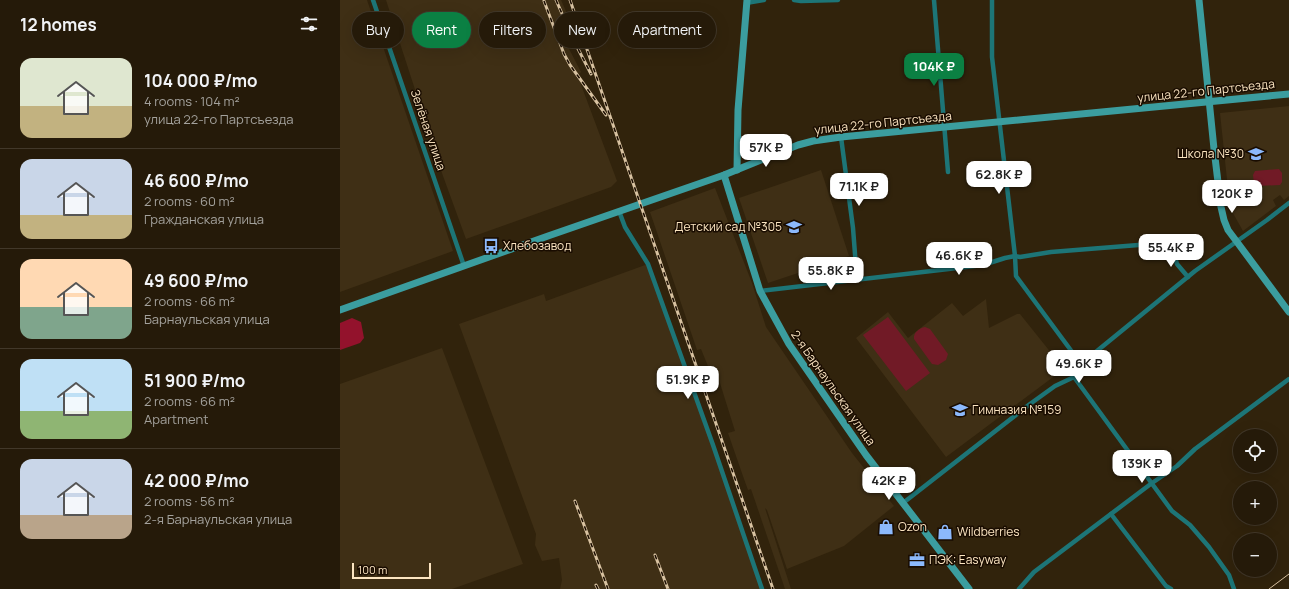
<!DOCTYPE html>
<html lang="en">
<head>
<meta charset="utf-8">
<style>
  :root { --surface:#251a09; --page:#2d2312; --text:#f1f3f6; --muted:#a3a19c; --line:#42382a; --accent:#0b8043 }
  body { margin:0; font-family:Manrope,sans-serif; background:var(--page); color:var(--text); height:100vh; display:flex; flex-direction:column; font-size:15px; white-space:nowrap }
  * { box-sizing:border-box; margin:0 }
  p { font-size:13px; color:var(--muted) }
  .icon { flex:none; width:22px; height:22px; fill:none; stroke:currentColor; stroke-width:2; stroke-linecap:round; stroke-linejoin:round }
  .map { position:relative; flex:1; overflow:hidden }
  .details { display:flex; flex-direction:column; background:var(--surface); width:340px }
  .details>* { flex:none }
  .top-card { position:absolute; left:12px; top:12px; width:380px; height:36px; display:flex; gap:8px }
  .fabs { position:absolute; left:893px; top:429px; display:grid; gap:8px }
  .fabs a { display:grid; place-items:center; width:44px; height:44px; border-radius:50%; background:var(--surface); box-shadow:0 4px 16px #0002,0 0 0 1px var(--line); font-size:20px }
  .scale { position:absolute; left:12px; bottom:10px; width:79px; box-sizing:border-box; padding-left:4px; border:2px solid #fce5c1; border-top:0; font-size:11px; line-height:14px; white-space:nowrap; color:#fce5c1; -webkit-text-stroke:3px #190c00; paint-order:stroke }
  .price { position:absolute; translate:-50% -34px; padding:0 9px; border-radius:8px; background:#fff; color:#222; font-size:13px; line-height:26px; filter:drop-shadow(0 1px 2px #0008) }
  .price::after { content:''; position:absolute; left:50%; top:24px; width:12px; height:9px; margin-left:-6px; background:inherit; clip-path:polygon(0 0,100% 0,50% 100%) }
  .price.active { background:var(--accent); color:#fff }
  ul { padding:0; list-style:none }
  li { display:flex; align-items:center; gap:12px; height:100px; padding:0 20px }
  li+li { border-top:1px solid var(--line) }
  li span { display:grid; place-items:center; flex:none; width:112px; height:80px; border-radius:12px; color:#555 }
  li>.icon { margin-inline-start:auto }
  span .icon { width:48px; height:48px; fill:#fffc; stroke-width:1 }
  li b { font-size:17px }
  h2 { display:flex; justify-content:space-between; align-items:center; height:48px; padding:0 20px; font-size:17px }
  .pill { padding:0 14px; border-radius:18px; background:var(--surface); box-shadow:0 4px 16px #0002,0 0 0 1px var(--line); font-size:14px; line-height:36px }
  .pill.active { background:var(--accent); color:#fff }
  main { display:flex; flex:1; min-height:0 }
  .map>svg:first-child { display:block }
  .built { fill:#3f2f15 }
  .green { fill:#711a26 }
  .forest { fill:#93122c }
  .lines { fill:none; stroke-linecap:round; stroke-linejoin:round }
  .street { stroke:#1d7577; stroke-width:4.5 }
  .secondary { stroke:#3b9d9f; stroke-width:7 }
  .tram { stroke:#d8c2a1; stroke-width:1 }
  .rail-casing { stroke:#d8c2a1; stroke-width:3 }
  .rail { stroke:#190c00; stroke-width:1.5; stroke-dasharray:4.5; stroke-linecap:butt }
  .labels { text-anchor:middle; stroke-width:3; stroke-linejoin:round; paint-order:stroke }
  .street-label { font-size:12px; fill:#fce5c1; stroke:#190c00 }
  .poi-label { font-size:12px; fill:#fce5c1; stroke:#190c00; text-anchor:start }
</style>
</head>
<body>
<main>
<section class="details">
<h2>12 homes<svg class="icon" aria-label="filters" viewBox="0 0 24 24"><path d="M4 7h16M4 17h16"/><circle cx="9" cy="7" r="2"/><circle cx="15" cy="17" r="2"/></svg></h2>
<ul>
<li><span style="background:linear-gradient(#dfe7d0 60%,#c2b280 0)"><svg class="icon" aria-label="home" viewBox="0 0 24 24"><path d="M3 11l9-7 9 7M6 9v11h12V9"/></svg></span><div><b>104 000 ₽/mo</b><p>4 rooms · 104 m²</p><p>улица 22-го Партсъезда</p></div></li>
<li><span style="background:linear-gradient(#c9d6e8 70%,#c2b280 0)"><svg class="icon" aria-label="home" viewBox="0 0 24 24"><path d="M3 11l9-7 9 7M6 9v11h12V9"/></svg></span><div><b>46 600 ₽/mo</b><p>2 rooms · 60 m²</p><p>Гражданская улица</p></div></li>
<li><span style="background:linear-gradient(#ffd9b3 60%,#7fa58c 0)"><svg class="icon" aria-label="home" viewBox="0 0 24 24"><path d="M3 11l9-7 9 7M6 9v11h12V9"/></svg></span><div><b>49 600 ₽/mo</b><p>2 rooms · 66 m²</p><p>Барнаульская улица</p></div></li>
<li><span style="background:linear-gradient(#bfe0f5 65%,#8fb573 0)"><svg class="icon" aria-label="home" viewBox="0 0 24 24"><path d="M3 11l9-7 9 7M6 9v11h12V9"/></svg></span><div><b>51 900 ₽/mo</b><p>2 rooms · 66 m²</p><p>Apartment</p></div></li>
<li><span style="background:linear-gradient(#c9d6e8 70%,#b9a48a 0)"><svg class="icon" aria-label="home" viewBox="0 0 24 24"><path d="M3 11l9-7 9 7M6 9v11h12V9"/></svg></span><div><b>42 000 ₽/mo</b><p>2 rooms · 56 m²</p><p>2-я Барнаульская улица</p></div></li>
</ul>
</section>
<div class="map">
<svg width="949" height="589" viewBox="0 0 949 589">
  <rect width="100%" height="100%" fill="#31230c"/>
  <g class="built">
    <path d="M0,0H27L113,251L0,292Z"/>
    <path d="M46,0H221L235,32L224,39L241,72L236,77L240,82L277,181L271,187L126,239L103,176Z"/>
    <path d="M949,106V196L944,200L940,195L933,200L936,206L903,231L890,208L880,113Z"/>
    <path d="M481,170L509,256L428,283L399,198Z"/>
    <path d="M375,188L412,283L426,327L512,453L554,506L504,546L447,569L427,510L425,508L451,589H445L411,489L408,490L404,479L388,433L395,431L379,380L374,381L361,349L357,350L310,212Z"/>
    <path d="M308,264L423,589H220L222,580L219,558L202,561L195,545L196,534L119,324L204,294L206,301Z"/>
    <path d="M646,299L649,328L677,314H680L724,369L606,457L516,338L548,312L568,338L612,303L623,316Z"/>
    <path d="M102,348L183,564L112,589H0V384Z"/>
  </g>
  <g class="green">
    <path d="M939,169L942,173V182L940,185L918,186L914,184L913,175L915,171Z"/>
    <path d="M548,317L590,373L566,391L523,335Z"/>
    <path d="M585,327L590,329L608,354L606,360L598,365L592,364L574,339C573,333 579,328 585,327Z"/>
  </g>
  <path class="forest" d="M12,318L21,322L24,338L20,343L0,350V323Z"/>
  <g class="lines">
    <g class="street">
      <path d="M33,0L124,266"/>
      <path d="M454,0L461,1L498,0"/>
      <path d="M594,0L608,172"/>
      <path d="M652,0V57L675,256L676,276L741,364"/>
      <path d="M406,3L424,0"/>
      <path d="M501,137L513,228L517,280"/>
      <path d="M279,211L285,227L308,264L373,445L422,589"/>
      <path d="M420,291L643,265L665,258L675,256L680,257L711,252L811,244L822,245L833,250L837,264L848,277"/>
      <path d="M734,377L832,511L850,525L869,547L889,575L894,589"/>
      <path d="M563,503L690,404L715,386L734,377L741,364L855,271L927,220L949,203"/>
      <path d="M771,514L826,586L831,589"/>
      <path d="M679,589L694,572L812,483L837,466L855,449L949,379"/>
    </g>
    <g class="secondary">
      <path d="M859,0L874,149L881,207L884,220L888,230L897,242L949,312"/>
      <path d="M397,170L398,110L407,0"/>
      <path d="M384,175L420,291L449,344L526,455L629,589"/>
      <path d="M0,310L208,236L384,175L458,145L473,141L501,137L949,94"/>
    </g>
    <path class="tram" d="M929,589L949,574"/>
    <defs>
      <g id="rail">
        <path d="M216,0L234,41L251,74"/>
        <path d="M230,0L433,589"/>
        <path d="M204,1L224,54L230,65L266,115"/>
        <path d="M235,501L268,589"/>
        <path d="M315,555L328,589"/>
        <path d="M256,585L258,589"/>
      </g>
    </defs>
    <use href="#rail" class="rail-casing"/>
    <use href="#rail" class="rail"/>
  </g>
  <defs>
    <symbol id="school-bare" viewBox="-9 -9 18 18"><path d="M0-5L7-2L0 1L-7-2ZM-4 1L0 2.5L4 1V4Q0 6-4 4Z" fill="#8cb9fc" stroke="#190c00" stroke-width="2.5" paint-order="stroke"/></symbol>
    <symbol id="bus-bare" viewBox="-9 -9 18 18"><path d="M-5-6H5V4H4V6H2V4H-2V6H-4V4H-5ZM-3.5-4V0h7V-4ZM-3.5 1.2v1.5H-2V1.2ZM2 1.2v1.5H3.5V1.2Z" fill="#8cb9fc" stroke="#190c00" stroke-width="2.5" paint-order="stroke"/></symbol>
    <symbol id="shop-bare" viewBox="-9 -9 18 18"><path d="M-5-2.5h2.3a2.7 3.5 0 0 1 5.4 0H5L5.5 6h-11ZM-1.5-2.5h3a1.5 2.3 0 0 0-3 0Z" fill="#8cb9fc" stroke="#190c00" stroke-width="2.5" paint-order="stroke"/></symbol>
    <symbol id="office-bare" viewBox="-9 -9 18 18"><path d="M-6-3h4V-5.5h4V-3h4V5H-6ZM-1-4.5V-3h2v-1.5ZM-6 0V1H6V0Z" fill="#8cb9fc" stroke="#190c00" stroke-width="2.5" paint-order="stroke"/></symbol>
  </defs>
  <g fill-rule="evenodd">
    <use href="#school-bare" x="905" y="143" width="22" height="22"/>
    <use href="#school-bare" x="443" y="216" width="22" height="22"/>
    <use href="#bus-bare" x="140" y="235" width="22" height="22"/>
    <use href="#school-bare" x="609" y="399" width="22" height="22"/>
    <use href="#shop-bare" x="535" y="516" width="22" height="22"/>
    <use href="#shop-bare" x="594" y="521" width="22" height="22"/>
    <use href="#office-bare" x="566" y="549" width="22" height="22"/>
  </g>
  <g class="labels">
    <g class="street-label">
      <text transform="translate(866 91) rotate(-6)" y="4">улица 22-го Партсъезда</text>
      <text transform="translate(543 123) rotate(-6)" y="4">улица 22-го Партсъезда</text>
      <text transform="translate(88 130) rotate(71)" y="4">Зелёная улица</text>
      <text transform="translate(493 388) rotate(55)" y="4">2-я Барнаульская улица</text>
    </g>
    <g class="poi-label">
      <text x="904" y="158" text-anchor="end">Школа №30</text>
      <text x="442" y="231" text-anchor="end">Детский сад №305</text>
      <text x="163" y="250">Хлебозавод</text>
      <text x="632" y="414">Гимназия №159</text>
      <text x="558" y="531">Ozon</text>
      <text x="617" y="536">Wildberries</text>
      <text x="589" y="564">ПЭК: Easyway</text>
    </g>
  </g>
</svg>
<div class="fabs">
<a><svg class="icon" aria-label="locate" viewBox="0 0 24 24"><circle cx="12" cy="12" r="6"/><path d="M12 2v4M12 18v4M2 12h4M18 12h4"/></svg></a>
<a>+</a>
<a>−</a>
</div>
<div class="scale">100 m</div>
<b class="price active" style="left:594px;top:87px">104K ₽</b>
<b class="price" style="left:426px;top:168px">57K ₽</b>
<b class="price" style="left:659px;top:195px">62.8K ₽</b>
<b class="price" style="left:519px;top:207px">71.1K ₽</b>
<b class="price" style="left:892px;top:214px">120K ₽</b>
<b class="price" style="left:831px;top:268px">55.4K ₽</b>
<b class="price" style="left:619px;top:276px">46.6K ₽</b>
<b class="price" style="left:491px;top:291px">55.8K ₽</b>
<b class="price" style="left:739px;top:384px">49.6K ₽</b>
<b class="price" style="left:348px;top:400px">51.9K ₽</b>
<b class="price" style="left:802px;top:484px">139K ₽</b>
<b class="price" style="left:549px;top:501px">42K ₽</b>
<div class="top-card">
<a class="pill">Buy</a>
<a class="pill active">Rent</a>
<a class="pill">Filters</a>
<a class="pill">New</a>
<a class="pill">Apartment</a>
</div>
</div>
</main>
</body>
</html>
